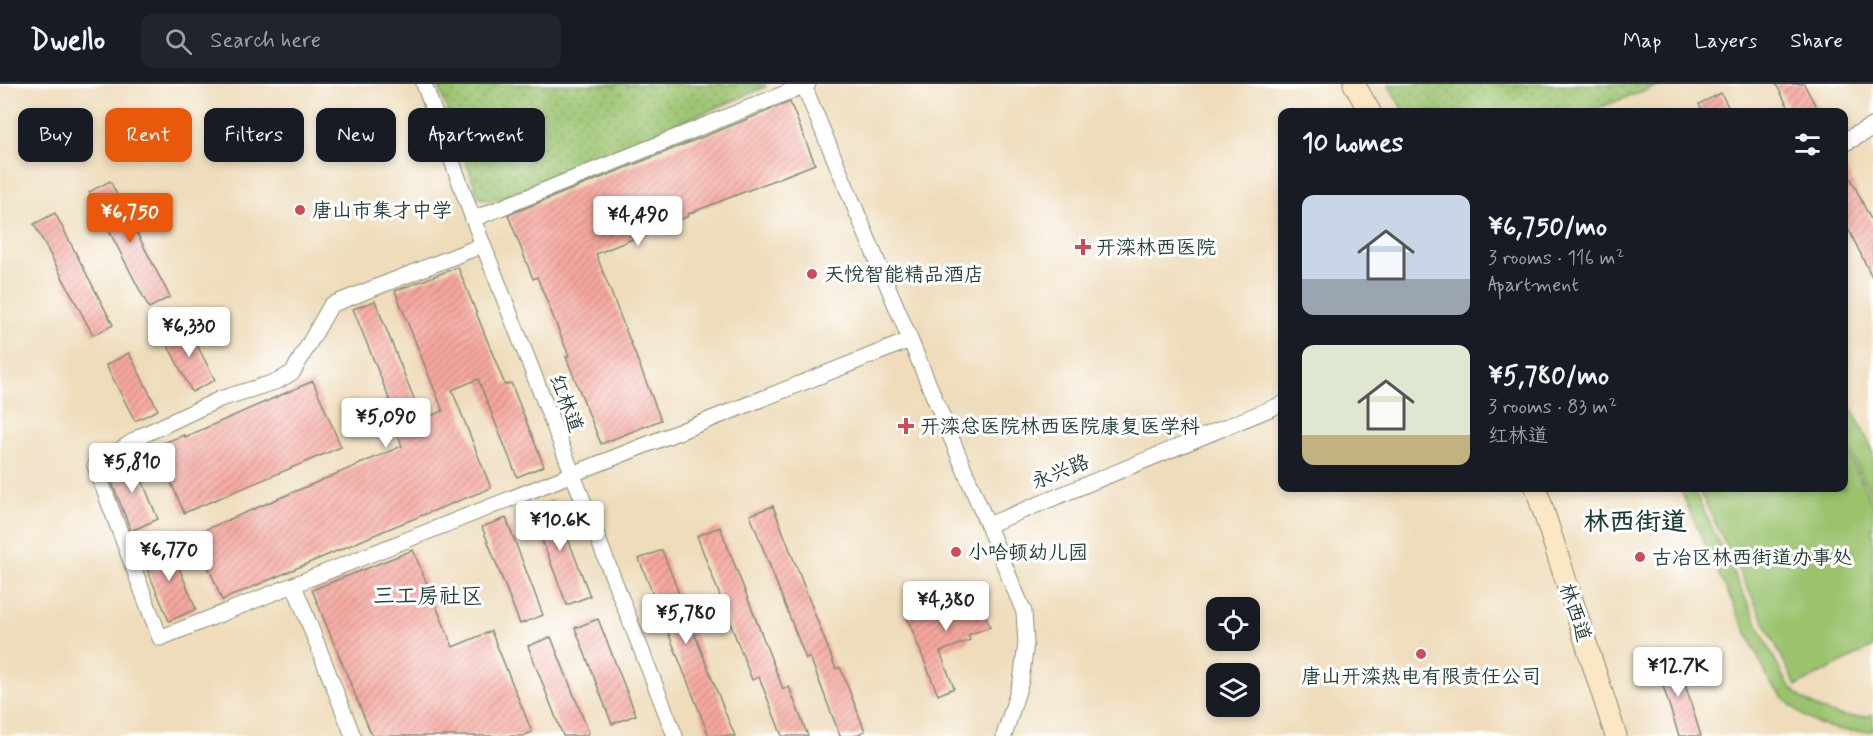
<!DOCTYPE html>
<html lang="en">
<head>
<meta charset="utf-8">
<style>
  :root { --surface:#171b24; --page:#20242c; --text:#f1f3f6; --muted:#9ea1a6; --line:#363941; --accent:#ea580c }
  body { margin:0; font-family:Mynerve,"LXGW WenKai TC",sans-serif; background:var(--page); color:var(--text); height:100vh; display:flex; flex-direction:column; font-size:22px; white-space:nowrap }
  * { box-sizing:border-box; margin:0 }
  p { font-size:20px; color:var(--muted) }
  .icon { flex:none; width:33px; height:33px; fill:none; stroke:currentColor; stroke-width:2; stroke-linecap:round; stroke-linejoin:round }
  .map { position:relative; flex:1; overflow:hidden }
  .drawer { position:absolute; left:1278px; top:24px; width:570px; height:384px; display:flex; flex-direction:column; background:var(--surface); border-radius:12px; box-shadow:0 3px 9px #0003 }
  .drawer>* { flex:none }
  .banner { position:absolute; left:18px; top:24px; width:570px; height:54px; display:flex; gap:12px }
  .fabs { position:absolute; left:1206px; top:513px; display:grid; gap:12px }
  .fabs a { display:grid; place-items:center; width:54px; height:54px; border-radius:12px; background:var(--surface); box-shadow:0 3px 9px #0003; font-size:30px }
  .price { position:absolute; translate:-50% -51px; padding:0 14px; border-radius:6px; background:#fff; color:#222; font-size:20px; line-height:39px; filter:drop-shadow(0 2px 3px #0008) }
  .price::after { content:''; position:absolute; left:50%; top:36px; width:18px; height:14px; margin-left:-9px; background:inherit; clip-path:polygon(0 0,100% 0,50% 100%) }
  .price.on { background:var(--accent); color:#fff }
  ul { padding:0; list-style:none }
  li { display:flex; align-items:center; gap:18px; height:150px; padding:0 24px }
  li span { display:grid; place-items:center; flex:none; width:168px; height:120px; border-radius:12px; color:#555 }
  li>.icon { margin-inline-start:auto }
  span .icon { width:72px; height:72px; fill:#fffc; stroke-width:1 }
  li b { font-size:26px }
  h2 { display:flex; justify-content:space-between; align-items:center; height:72px; padding:0 24px; font-size:26px }
  .chip { padding:0 21px; border-radius:12px; background:var(--surface); box-shadow:0 3px 9px #0003; font-size:21px; line-height:54px }
  .chip.on { background:var(--accent); color:#fff }
  header { display:flex; align-items:center; gap:36px; box-sizing:border-box; height:84px; padding:0 30px; background:var(--surface); border-bottom:2px solid var(--line) }
  header strong { font-size:28px }
  nav { display:flex; gap:33px; margin-inline-start:auto; font-size:21px }
  .search { width:420px; height:54px; background:var(--page); display:flex; align-items:center; gap:15px; box-sizing:border-box; padding:0 21px; border-radius:12px; color:var(--muted); font-size:22px }
  .map>svg:first-child { display:block }
  .green { fill:url(#green-dots); stroke:#5d8051; stroke-width:1.5 }
  .pitch { fill:#9bc36e; stroke:#5d8051; stroke-width:1.5 }
  .building { fill:url(#building-hatch) }
  .lines { fill:none; stroke-linecap:round; stroke-linejoin:round }
  .minor-casing { stroke:#868c77; stroke-width:17 }
  .tertiary-casing { stroke:#868c77; stroke-width:20 }
  .secondary-casing { stroke:#868c77; stroke-width:23 }
  .minor { stroke:#fff; stroke-width:15 }
  .tertiary { stroke:#fff; stroke-width:18 }
  .secondary { stroke:#fbe7c3; stroke-width:21 }
  .poi-dot { fill:#d1495b; stroke:#fff; stroke-width:2 }
  .labels { text-anchor:middle; stroke-width:6; stroke-linejoin:round; paint-order:stroke }
  .poi-label { font-size:20px; fill:#1f3d34; stroke:#fff; text-anchor:start }
  .street-label { font-size:20px; fill:#1f3d34; stroke:#fff }
  .quarter-label { font-size:22px; fill:#1f3d34; stroke:#fff }
  .district-label { font-size:26px; font-weight:bold; fill:#1f3d34; stroke:#fff }
</style>
</head>
<body>
<header>
<strong>Dwello</strong>
<div class="search"><svg class="icon" aria-label="search" viewBox="0 0 24 24"><circle cx="10" cy="10" r="6"/><path d="M15 15l6 6"/></svg>Search here</div>
<nav><a>Map</a><a>Layers</a><a>Share</a></nav>
</header>
<div class="map">
<svg width="1873" height="652" viewBox="0 0 1873 652">
  <defs>
    <pattern id="green-dots" width="8" height="8" patternUnits="userSpaceOnUse" patternTransform="scale(1.5)"><rect width="8" height="8" fill="#9bc36e"/><path d="M2 2h.1M6 6h.1" fill="none" stroke="#7ea05b" stroke-width="1.8" stroke-linecap="round"/></pattern>
    <pattern id="building-hatch" width="6" height="6" patternUnits="userSpaceOnUse" patternTransform="scale(1.5)"><rect width="6" height="6" fill="#f6a79f"/><path d="M-1 1l2-2M0 6l6-6M5 7l2-2" fill="none" stroke="#c78982"/></pattern>
  </defs>
  <rect width="100%" height="100%" fill="#fff"/>
  <filter id="ink" filterUnits="userSpaceOnUse"><feTurbulence type="fractalNoise" baseFrequency=".0167" numOctaves="2"/><feDisplacementMap in="SourceGraphic" scale="12" xChannelSelector="R" yChannelSelector="G"/><feConvolveMatrix kernelMatrix="1 2 1 2 8 2 1 2 1" color-interpolation-filters="sRGB"/></filter>
  <filter id="wash" filterUnits="userSpaceOnUse"><feTurbulence type="fractalNoise" baseFrequency=".008" numOctaves="4" result="noise"/><feDisplacementMap in="SourceGraphic" scale="24" xChannelSelector="R" yChannelSelector="G"/><feGaussianBlur stdDeviation="1.35" result="paint"/><feColorMatrix in="noise" values="0 0 0 0 0 0 0 0 0 0 0 0 0 0 0 0 0 1.4 0 .05"/><feComposite in="paint" operator="in"/></filter>
  <g filter="url(#wash)">
    <rect width="100%" height="100%" fill="#eedcba"/>
    <g class="green">
      <path d="M438,0H765L766,3L493,117L479,114Z"/>
      <path d="M1388,0H1663L1587,28H1404Z"/>
    </g>
    <g class="pitch">
      <path d="M1844,308L1873,367V414L1844,355Z"/>
      <path d="M1844,361L1873,421V563L1796,602L1698,404H1844Z"/>
      <path d="M1680,404H1693L1783,593C1803,623 1837,638 1873,631V647C1823,650 1800,636 1770,598L1688,424Z"/>
    </g>
    <g id="blocks">
      <g class="building">
        <path d="M1776,0H1804L1819,28H1791Z"/>
        <path d="M1721,9L1731,28H1703L1699,20Z"/>
        <path d="M790,18L815,80L688,130L689,132L596,170L661,336L601,360L566,273L569,272L537,193L533,195L508,131Z"/>
        <path d="M1844,81L1873,140V195L1844,136Z"/>
        <path d="M110,97L170,213L149,224L89,108Z"/>
        <path d="M55,129L113,241L93,251L34,140Z"/>
        <path d="M458,183L505,301L511,299L544,382L517,393L478,295L452,306L491,404L393,443L222,516L195,450L402,362L396,346L401,344L353,225L375,217L422,335L443,327L395,207Z"/>
        <path d="M186,240L215,296L192,308L163,252Z"/>
        <path d="M129,269L158,326L135,337L106,281Z"/>
        <path d="M313,297L341,363L184,429L156,362L184,351L185,353Z"/>
        <path d="M131,370L158,435L131,447L107,386Z"/>
        <path d="M553,416L590,512L567,521L530,425Z"/>
        <path d="M773,422L836,585L840,583L865,647L854,652H840L810,573L806,575L750,431Z"/>
        <path d="M506,434L543,531L520,540L482,443Z"/>
        <path d="M720,443L783,605L789,603L808,652H782L759,593L752,596L697,452Z"/>
        <path d="M169,459L196,525L169,537L141,471Z"/>
        <path d="M413,466L453,563L491,547L532,648L523,652H372L312,506Z"/>
        <path d="M662,466L725,628L735,652H709L696,619L639,475Z"/>
        <path d="M976,506L990,543L968,551L970,556L940,568L954,604L938,611L906,531L953,512L954,514Z"/>
        <path d="M598,535L636,631L612,640L575,544Z"/>
        <path d="M551,553L589,649L582,652H563L528,562Z"/>
        <path d="M1677,574L1701,652H1679L1656,580Z"/>
      </g>
    </g>
  </g>
  <g filter="url(#ink)">
    <use href="#blocks" fill-opacity="0" stroke="#868c77" stroke-width="1.5"/>
    <g class="lines">
      <defs>
        <g id="minor">
          <path d="M424,0L473,135L675,652"/>
          <path d="M804,2L1024,528L1026,559L1021,597L1004,652"/>
          <path d="M473,135L808,0"/>
          <path d="M483,161L331,221L293,288L278,297L220,315L141,352L95,382L160,554L910,256"/>
          <path d="M988,441L1282,320"/>
          <path d="M294,501L353,652"/>
        </g>
        <path id="tertiary" d="M1844,58L1873,43"/>
        <g id="secondary">
          <path d="M1354,0L1370,28"/>
          <path d="M1536,404L1616,652"/>
        </g>
      </defs>
      <use href="#minor" class="minor-casing"/>
      <use href="#tertiary" class="tertiary-casing"/>
      <use href="#secondary" class="secondary-casing"/>
      <use href="#minor" class="minor"/>
      <use href="#tertiary" class="tertiary"/>
      <use href="#secondary" class="secondary"/>
    </g>
  </g>
  <g class="poi-dot">
    <circle cx="300" cy="126" r="6"/>
    <path d="M1080 154h6v6h6v6h-6v6h-6v-6h-6v-6h6z"/>
    <circle cx="812" cy="190" r="6"/>
    <path d="M903 333h6v6h6v6h-6v6h-6v-6h-6v-6h6z"/>
    <circle cx="956" cy="468" r="6"/>
    <circle cx="1640" cy="473" r="6"/>
    <circle cx="1421" cy="570" r="6"/>
  </g>
  <g class="labels">
    <g class="poi-label">
      <text x="312" y="133">唐山市集才中学</text>
      <text x="1096" y="170">开滦林西医院</text>
      <text x="824" y="197">天悦智能精品酒店</text>
      <text x="920" y="349">开滦总医院林西医院康复医学科</text>
      <text x="968" y="475">小哈顿幼儿园</text>
      <text x="1652" y="480">古冶区林西街道办事处</text>
      <text x="1421" y="599" text-anchor="middle">唐山开滦热电有限责任公司</text>
    </g>
    <g class="street-label">
      <text transform="translate(567 319) rotate(69)" y="7">红林道</text>
      <text transform="translate(1060 387) rotate(-22)" y="7">永兴路</text>
      <text transform="translate(1576 528) rotate(72)" y="7">林西道</text>
    </g>
    <g class="quarter-label">
      <text x="428" y="519">三工房社区</text>
    </g>
    <g class="district-label">
      <text x="1635" y="446">林西街道</text>
    </g>
  </g>
</svg>
<div class="fabs">
<a><svg class="icon" aria-label="locate" viewBox="0 0 24 24"><circle cx="12" cy="12" r="6"/><path d="M12 2v4M12 18v4M2 12h4M18 12h4"/></svg></a>
<a><svg class="icon" aria-label="layers" viewBox="0 0 24 24"><path d="M12 4l9 5-9 5-9-5zM3 14l9 5 9-5"/></svg></a>
</div>
<b class="price on" style="left:130px;top:160px">¥6,750</b>
<b class="price" style="left:638px;top:163px">¥4,490</b>
<b class="price" style="left:189px;top:274px">¥6,330</b>
<b class="price" style="left:386px;top:365px">¥5,090</b>
<b class="price" style="left:132px;top:410px">¥5,810</b>
<b class="price" style="left:560px;top:468px">¥10.6K</b>
<b class="price" style="left:169px;top:498px">¥6,770</b>
<b class="price" style="left:946px;top:548px">¥4,380</b>
<b class="price" style="left:686px;top:561px">¥5,780</b>
<b class="price" style="left:1678px;top:614px">¥12.7K</b>
<div class="banner">
<a class="chip">Buy</a>
<a class="chip on">Rent</a>
<a class="chip">Filters</a>
<a class="chip">New</a>
<a class="chip">Apartment</a>
</div>
<section class="drawer">
<h2>10 homes<svg class="icon" aria-label="filters" viewBox="0 0 24 24"><path d="M4 7h16M4 17h16"/><circle cx="9" cy="7" r="2"/><circle cx="15" cy="17" r="2"/></svg></h2>
<ul>
<li><span style="background:linear-gradient(#c9d6e8 70%,#9aa5b1 0)"><svg class="icon" aria-label="home" viewBox="0 0 24 24"><path d="M3 11l9-7 9 7M6 9v11h12V9"/></svg></span><div><b>¥6,750/mo</b><p>3 rooms · 116 m²</p><p>Apartment</p></div></li>
<li><span style="background:linear-gradient(#dfe7d0 75%,#c2b280 0)"><svg class="icon" aria-label="home" viewBox="0 0 24 24"><path d="M3 11l9-7 9 7M6 9v11h12V9"/></svg></span><div><b>¥5,780/mo</b><p>3 rooms · 83 m²</p><p>红林道</p></div></li>
</ul>
</section>
</div>
</body>
</html>
